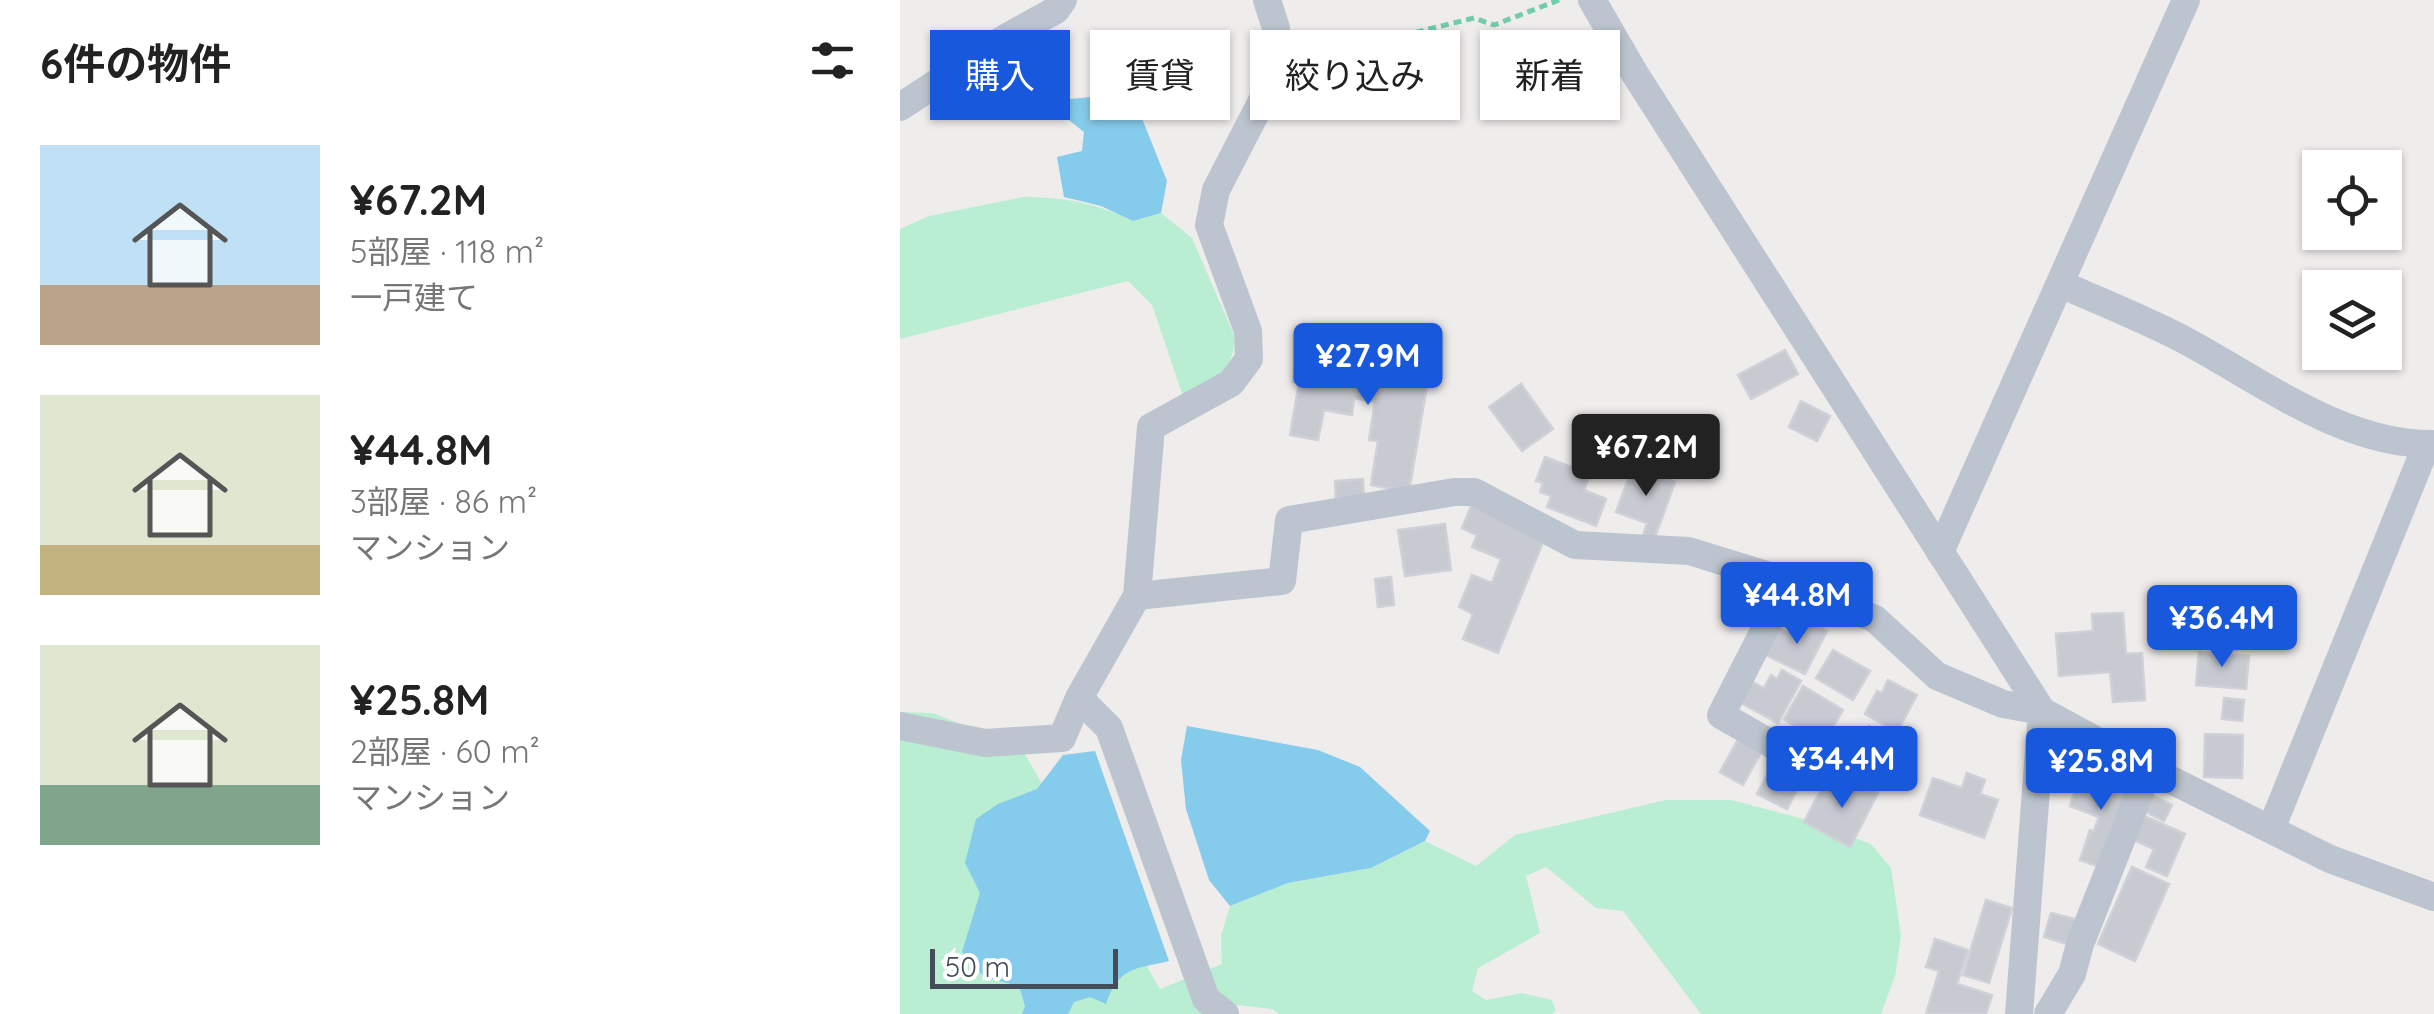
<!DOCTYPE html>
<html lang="ja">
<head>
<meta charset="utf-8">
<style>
  :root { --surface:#fff; --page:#f2f2f2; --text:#222; --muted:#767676; --accent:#1858dd }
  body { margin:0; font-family:Quicksand,"Noto Sans JP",sans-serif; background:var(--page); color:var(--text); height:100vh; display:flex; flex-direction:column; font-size:38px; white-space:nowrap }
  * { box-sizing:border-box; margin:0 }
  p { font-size:32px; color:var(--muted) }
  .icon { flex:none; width:55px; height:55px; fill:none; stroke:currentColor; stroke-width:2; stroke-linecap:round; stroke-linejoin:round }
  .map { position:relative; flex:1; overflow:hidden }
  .sheet { display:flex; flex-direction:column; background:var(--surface); width:900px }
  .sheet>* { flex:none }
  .hud { position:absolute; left:30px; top:30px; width:950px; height:90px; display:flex; gap:20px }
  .controls { position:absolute; left:1402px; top:150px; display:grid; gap:20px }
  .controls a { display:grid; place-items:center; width:100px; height:100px; border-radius:0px; background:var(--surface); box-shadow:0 2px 8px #0004; font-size:50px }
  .scale { position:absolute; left:30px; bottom:25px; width:188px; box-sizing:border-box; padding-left:10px; border:5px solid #444d59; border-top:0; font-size:28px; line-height:35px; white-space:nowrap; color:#444d59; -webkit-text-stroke:8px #fff; paint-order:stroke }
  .price { position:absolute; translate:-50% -85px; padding:0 22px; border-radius:10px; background:var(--accent); color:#fff; font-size:32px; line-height:65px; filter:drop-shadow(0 2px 5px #0008) }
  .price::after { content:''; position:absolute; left:50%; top:60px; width:30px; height:22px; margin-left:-15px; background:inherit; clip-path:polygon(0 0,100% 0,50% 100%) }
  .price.active { background:#222; color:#fff }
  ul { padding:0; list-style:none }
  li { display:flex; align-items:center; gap:30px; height:250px; padding:0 40px }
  li span { display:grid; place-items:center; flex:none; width:280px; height:200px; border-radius:0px; color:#555 }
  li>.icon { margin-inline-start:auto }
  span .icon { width:120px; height:120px; fill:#fffc; stroke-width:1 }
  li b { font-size:42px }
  h2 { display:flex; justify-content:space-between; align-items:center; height:120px; padding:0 40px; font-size:42px }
  .pill { padding:0 35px; border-radius:0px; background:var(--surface); box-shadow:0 2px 8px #0004; font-size:35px; line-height:90px }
  .pill.active { background:var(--accent); color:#fff }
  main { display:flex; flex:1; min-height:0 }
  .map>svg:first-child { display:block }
  .green { fill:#b9eed3 }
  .water { fill:#85cbeb }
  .building { fill:#c8cad2; stroke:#d0d1d8; stroke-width:2.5 }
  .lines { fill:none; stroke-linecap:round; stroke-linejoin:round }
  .path { stroke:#71cca9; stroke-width:5; stroke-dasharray:8 5; stroke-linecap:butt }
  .minor { stroke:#bcc5cf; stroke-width:28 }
</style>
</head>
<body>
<main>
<section class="sheet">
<h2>6件の物件<svg class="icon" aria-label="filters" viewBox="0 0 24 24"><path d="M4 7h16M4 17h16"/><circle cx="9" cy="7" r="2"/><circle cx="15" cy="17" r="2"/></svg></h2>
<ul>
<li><span style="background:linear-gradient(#bfe0f5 70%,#b9a48a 0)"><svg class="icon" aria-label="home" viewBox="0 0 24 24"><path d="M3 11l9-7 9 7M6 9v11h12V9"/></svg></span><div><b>¥67.2M</b><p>5部屋 · 118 m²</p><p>一戸建て</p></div></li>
<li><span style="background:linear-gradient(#dfe7d0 75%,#c2b280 0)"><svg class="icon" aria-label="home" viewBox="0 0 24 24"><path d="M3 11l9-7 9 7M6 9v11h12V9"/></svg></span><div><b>¥44.8M</b><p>3部屋 · 86 m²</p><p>マンション</p></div></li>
<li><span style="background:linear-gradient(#dfe7d0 70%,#7fa58c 0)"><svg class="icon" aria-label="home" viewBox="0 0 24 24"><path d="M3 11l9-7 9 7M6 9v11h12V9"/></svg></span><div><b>¥25.8M</b><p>2部屋 · 60 m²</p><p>マンション</p></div></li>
</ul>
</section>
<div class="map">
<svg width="1534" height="1014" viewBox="0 0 1534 1014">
  <rect width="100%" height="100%" fill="#efecec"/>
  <g class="green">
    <path d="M123,197C164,197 196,203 233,221L261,213L292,238L334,335C337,370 310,383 283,396L252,305L228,281L0,339V229L29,216Z"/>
    <path d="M0,712L33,713L122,749L260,989L322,964L321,936L330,906L388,883L471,868L525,841L576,866L615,835L766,800H831L900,818L971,844L991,868L1001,936L995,976L981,1014H801L723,911L696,908L646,867L626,876L640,933L578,968L572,991L586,1000L622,993L652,1000L656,1011L652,1014H379L372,1009L338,1005L328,1014H0Z"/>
  </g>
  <g class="water">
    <path d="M199,71H223L267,181L261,213L233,221L201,206L164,197L157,157L182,151L184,132L155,109L170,99L191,97Z"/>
    <path d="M287,726L418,750L460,767L530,831L525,841L471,868L388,883L330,906L309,880L286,809L281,760Z"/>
    <path d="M195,751L269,961C235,969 218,967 206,1004L190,997L174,1002L168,1014H122L125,1006L119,986L84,977L62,952L80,893L65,863L76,819L98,804L137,789L163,755Z"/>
  </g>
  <g class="building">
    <path d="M885,350L898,374L851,399L838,375Z"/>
    <path d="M445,352L530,367L509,492L471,485L478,441L469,440L475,402L454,398L452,415L424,410L418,440L390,435L399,383L393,382L396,363L441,371Z"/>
    <path d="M621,384L653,429L622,451L589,407Z"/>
    <path d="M901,401L930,416L917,441L889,427Z"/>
    <path d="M645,457L690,474L684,490L706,499L696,526L647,507L651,496L640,492L643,483L636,481Z"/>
    <path d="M733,466L775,482L754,540L743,536L747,523L716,512Z"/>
    <path d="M463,479L464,501L436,503L435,481Z"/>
    <path d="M571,506L645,537L598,653L563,639L573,614L559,607L572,575L592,583L601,559L572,547L577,535L562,528Z"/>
    <path d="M545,524L551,570L505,576L498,530Z"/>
    <path d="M491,577L494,605L478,607L475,579Z"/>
    <path d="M1223,613L1226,654L1242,653L1245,700L1213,702L1210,672L1159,676L1156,634L1193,631L1192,614Z"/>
    <path d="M909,622L927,631L905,674L866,655L879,628L900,639Z"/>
    <path d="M933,650L970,671L953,700L916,678Z"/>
    <path d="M1299,652L1349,656L1346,689L1296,685Z"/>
    <path d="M882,670L901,681L878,723L839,702L850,681L864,688L871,675L877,679Z"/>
    <path d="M988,680L1017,695L997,732L965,714L977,691L982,693Z"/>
    <path d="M903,686L943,710L923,743L884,719Z"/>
    <path d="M1324,698L1344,700L1342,721L1322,719Z"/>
    <path d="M969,726L993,741L969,781L945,766Z"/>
    <path d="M841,734L864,747L843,785L820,772Z"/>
    <path d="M1305,734L1343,735L1342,778L1304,777Z"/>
    <path d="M876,758L905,774L887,809L857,794Z"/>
    <path d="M1199,771L1232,783L1202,868L1180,860L1190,830L1194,831L1199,817L1170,806L1179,778L1195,783Z"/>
    <path d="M1067,773L1085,780L1080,794L1098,800L1084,838L1020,815L1033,778L1062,788Z"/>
    <path d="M946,776L978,793L950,847L904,822L923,786L937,793Z"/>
    <path d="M1247,793L1272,805L1264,821L1240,809Z"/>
    <path d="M1242,815L1285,834L1267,876L1246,867L1254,849L1232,839Z"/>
    <path d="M1232,867L1269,884L1235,961L1198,944Z"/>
    <path d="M1086,900L1112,908L1089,983L1063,975Z"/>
    <path d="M1151,913L1178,920L1170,945L1144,937Z"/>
    <path d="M1035,939L1068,950L1057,984L1092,995L1086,1014H1026L1039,971L1026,967Z"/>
  </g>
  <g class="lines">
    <path class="path" d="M402,60L574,18L594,25L659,0"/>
    <g class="minor">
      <path d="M692,0L735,74L1142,711L1119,1014"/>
      <path d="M0,107L107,37L156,10L163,0"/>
      <path d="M1161,284C1203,303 1247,320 1288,342C1364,383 1444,445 1534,444"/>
      <path d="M1040,552L1286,0"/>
      <path d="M889,582L821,715L931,778"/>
      <path d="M237,596L382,581L389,520L554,492H574L675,545L789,551L889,582L975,619L1037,676L1103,704L1142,711L1249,769L1430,859L1534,897"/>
      <path d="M0,726L85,743L162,738L179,698"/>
      <path d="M1371,829L1527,444"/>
      <path d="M325,1014L306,999L209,728L179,698L237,596L251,427L331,383L349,359L348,331L309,225L316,190L380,66L376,28L367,0"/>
      <path d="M1148,1014L1172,974L1180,944L1249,769"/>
    </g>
  </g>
</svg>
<div class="controls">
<a><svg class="icon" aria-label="locate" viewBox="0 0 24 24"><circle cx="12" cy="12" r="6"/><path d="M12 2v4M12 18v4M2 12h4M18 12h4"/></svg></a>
<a><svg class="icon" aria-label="layers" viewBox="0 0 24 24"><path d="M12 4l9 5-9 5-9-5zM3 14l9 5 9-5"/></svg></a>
</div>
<div class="scale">50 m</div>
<b class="price" style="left:468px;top:408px">¥27.9M</b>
<b class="price active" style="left:746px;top:499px">¥67.2M</b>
<b class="price" style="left:897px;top:647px">¥44.8M</b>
<b class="price" style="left:1322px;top:670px">¥36.4M</b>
<b class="price" style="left:942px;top:811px">¥34.4M</b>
<b class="price" style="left:1201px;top:813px">¥25.8M</b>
<div class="hud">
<a class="pill active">購入</a>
<a class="pill">賃貸</a>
<a class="pill">絞り込み</a>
<a class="pill">新着</a>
</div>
</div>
</main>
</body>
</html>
